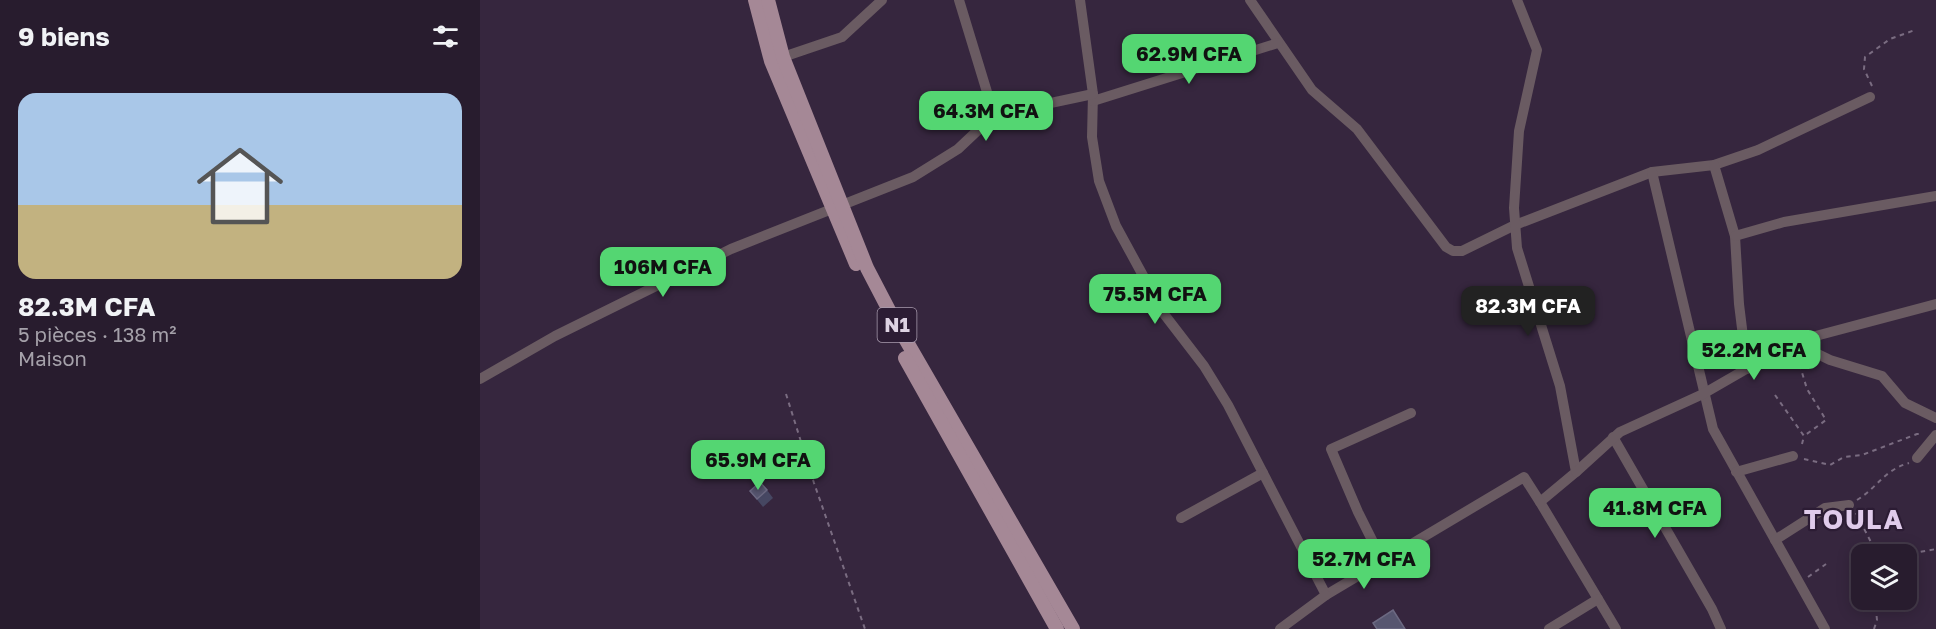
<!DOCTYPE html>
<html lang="fr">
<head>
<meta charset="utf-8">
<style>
  :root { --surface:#281c2e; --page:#34293a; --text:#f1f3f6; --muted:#a5a1aa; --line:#443a4a; --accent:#54d672 }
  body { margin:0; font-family:"Golos Text",sans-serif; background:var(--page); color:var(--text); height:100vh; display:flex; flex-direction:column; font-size:22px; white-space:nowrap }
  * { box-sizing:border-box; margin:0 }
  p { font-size:20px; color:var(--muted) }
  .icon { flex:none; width:33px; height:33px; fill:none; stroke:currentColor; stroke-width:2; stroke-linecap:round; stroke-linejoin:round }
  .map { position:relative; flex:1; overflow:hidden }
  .panel { display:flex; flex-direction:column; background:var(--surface); width:480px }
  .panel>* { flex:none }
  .controls { position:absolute; left:1371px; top:544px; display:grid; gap:12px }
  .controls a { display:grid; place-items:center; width:66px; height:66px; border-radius:12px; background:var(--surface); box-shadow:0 3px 15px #0003,0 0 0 2px var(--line); font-size:30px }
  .price { position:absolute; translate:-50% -51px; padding:0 14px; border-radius:12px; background:var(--accent); color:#111; font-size:20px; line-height:39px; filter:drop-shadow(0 2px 3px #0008) }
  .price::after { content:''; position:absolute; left:50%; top:36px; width:18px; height:14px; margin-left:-9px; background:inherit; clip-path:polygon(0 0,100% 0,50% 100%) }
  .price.active { background:#222; color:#fff }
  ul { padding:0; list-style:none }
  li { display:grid; align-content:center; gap:12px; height:318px; padding:0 18px }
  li+li { border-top:2px solid var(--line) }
  li span { display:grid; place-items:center; height:186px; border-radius:18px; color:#555 }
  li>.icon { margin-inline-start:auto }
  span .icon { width:108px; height:108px; fill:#fffc; stroke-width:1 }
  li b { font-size:26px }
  h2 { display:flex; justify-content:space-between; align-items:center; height:72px; padding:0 18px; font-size:26px }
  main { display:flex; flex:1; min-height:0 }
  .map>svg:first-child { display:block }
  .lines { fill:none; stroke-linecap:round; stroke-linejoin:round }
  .path { stroke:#7a6c81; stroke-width:2; stroke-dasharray:4.5 4.5; stroke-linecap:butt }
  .minor { stroke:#6a5b62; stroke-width:10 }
  .major { stroke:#a58896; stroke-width:14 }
  .wall { fill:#464762 }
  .building { fill:#575670; stroke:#6c6982; stroke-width:1.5 }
  .labels { text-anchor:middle; stroke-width:4.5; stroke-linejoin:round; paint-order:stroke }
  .shield { fill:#2c1c34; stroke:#a99cae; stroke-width:1.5 }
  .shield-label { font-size:20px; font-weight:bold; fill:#ded3e3 }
  .district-label { font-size:27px; font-weight:bold; letter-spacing:1.5px; fill:#e0cbeb; stroke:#2c1c34 }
</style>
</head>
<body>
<main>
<section class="panel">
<h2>9 biens<svg class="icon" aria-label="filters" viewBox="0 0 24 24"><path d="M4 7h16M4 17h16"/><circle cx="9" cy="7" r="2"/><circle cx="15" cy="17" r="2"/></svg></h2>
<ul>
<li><span style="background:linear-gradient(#a9c7e8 60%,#c2b280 0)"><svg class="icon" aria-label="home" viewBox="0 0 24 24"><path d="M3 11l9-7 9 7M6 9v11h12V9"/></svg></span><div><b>82.3M CFA</b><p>5 pièces · 138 m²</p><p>Maison</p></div></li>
</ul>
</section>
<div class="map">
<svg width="1456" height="629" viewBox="0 0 1456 629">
  <rect width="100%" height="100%" fill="#36263e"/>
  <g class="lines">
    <g class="path">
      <path d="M1392,86L1384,69L1385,57L1410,39L1435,30"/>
      <path d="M1317,356L1327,389L1346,420L1324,436"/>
      <path d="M306,394L334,483L385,629"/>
      <path d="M1295,395L1324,436L1321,448"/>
      <path d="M1324,459L1350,465L1364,457L1382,455L1437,434H1443"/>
      <path d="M1377,500C1398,487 1404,470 1429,463"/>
      <path d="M1376,513L1394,548L1406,555"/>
      <path d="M1423,555L1456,549"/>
      <path d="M1328,577L1346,564"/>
      <path d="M1394,629L1397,620L1395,600"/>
    </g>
    <g class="minor">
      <path d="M600,0L613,94L612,137L619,181L636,226L684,314L724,366L748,405L783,473L701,518"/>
      <path d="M770,0L832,90L877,129L966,247L973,251H982L1035,225L1172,172L1234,165L1278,150L1390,97"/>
      <path d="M1037,0L1057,50L1039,131L1034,208L1037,248L1080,386L1096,472L1060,502L1136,629"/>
      <path d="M303,57L362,37L402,0"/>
      <path d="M613,101L798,43"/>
      <path d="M514,115L613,94"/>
      <path d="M1234,165L1255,236L1259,304L1267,369"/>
      <path d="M1172,172L1233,429L1345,629"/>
      <path d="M1255,236L1304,222L1456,196"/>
      <path d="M1313,342L1350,360L1402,376L1425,403L1456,418"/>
      <path d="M0,379L75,336L251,249L433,177L478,149L514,115L479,0"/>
      <path d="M1133,437L1232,609L1241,629"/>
      <path d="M1437,458L1456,435"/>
      <path d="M1096,472L1140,432L1223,394L1313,342L1456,304"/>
      <path d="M1256,472L1313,456"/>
      <path d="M783,473L846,595L1044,477L1060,502"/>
      <path d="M1295,540L1345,508L1369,505"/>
      <path d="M903,562L878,512L851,449L931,413"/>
      <path d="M800,629L846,595"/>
      <path d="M1069,629L1118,599"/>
    </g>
    <g class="major">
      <path d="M275,0L291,61L376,264"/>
      <path d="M288,0L303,57L387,268L412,316L593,629"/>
      <path d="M425,358L577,629"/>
    </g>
  </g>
  <path class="wall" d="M287,490L293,498L283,507L270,491Z"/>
  <g class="building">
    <path d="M280,482L287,490L277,499L270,491Z"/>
    <path d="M913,610L925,629H897L893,623Z"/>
  </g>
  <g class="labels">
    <rect class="shield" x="397.5" y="308" width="39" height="34" rx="4.5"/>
    <g class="shield-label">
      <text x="417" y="332">N1</text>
    </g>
    <g class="district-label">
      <text x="1374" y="529">TOULA</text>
    </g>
  </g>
</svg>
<div class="controls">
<a><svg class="icon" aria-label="layers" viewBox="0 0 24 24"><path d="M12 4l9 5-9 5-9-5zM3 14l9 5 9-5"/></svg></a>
</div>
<b class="price" style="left:709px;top:85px">62.9M CFA</b>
<b class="price" style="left:506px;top:142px">64.3M CFA</b>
<b class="price" style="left:183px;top:298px">106M CFA</b>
<b class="price" style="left:675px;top:325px">75.5M CFA</b>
<b class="price active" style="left:1048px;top:337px">82.3M CFA</b>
<b class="price" style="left:1274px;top:381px">52.2M CFA</b>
<b class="price" style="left:278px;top:491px">65.9M CFA</b>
<b class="price" style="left:1175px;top:539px">41.8M CFA</b>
<b class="price" style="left:884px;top:590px">52.7M CFA</b>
</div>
</main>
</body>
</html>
